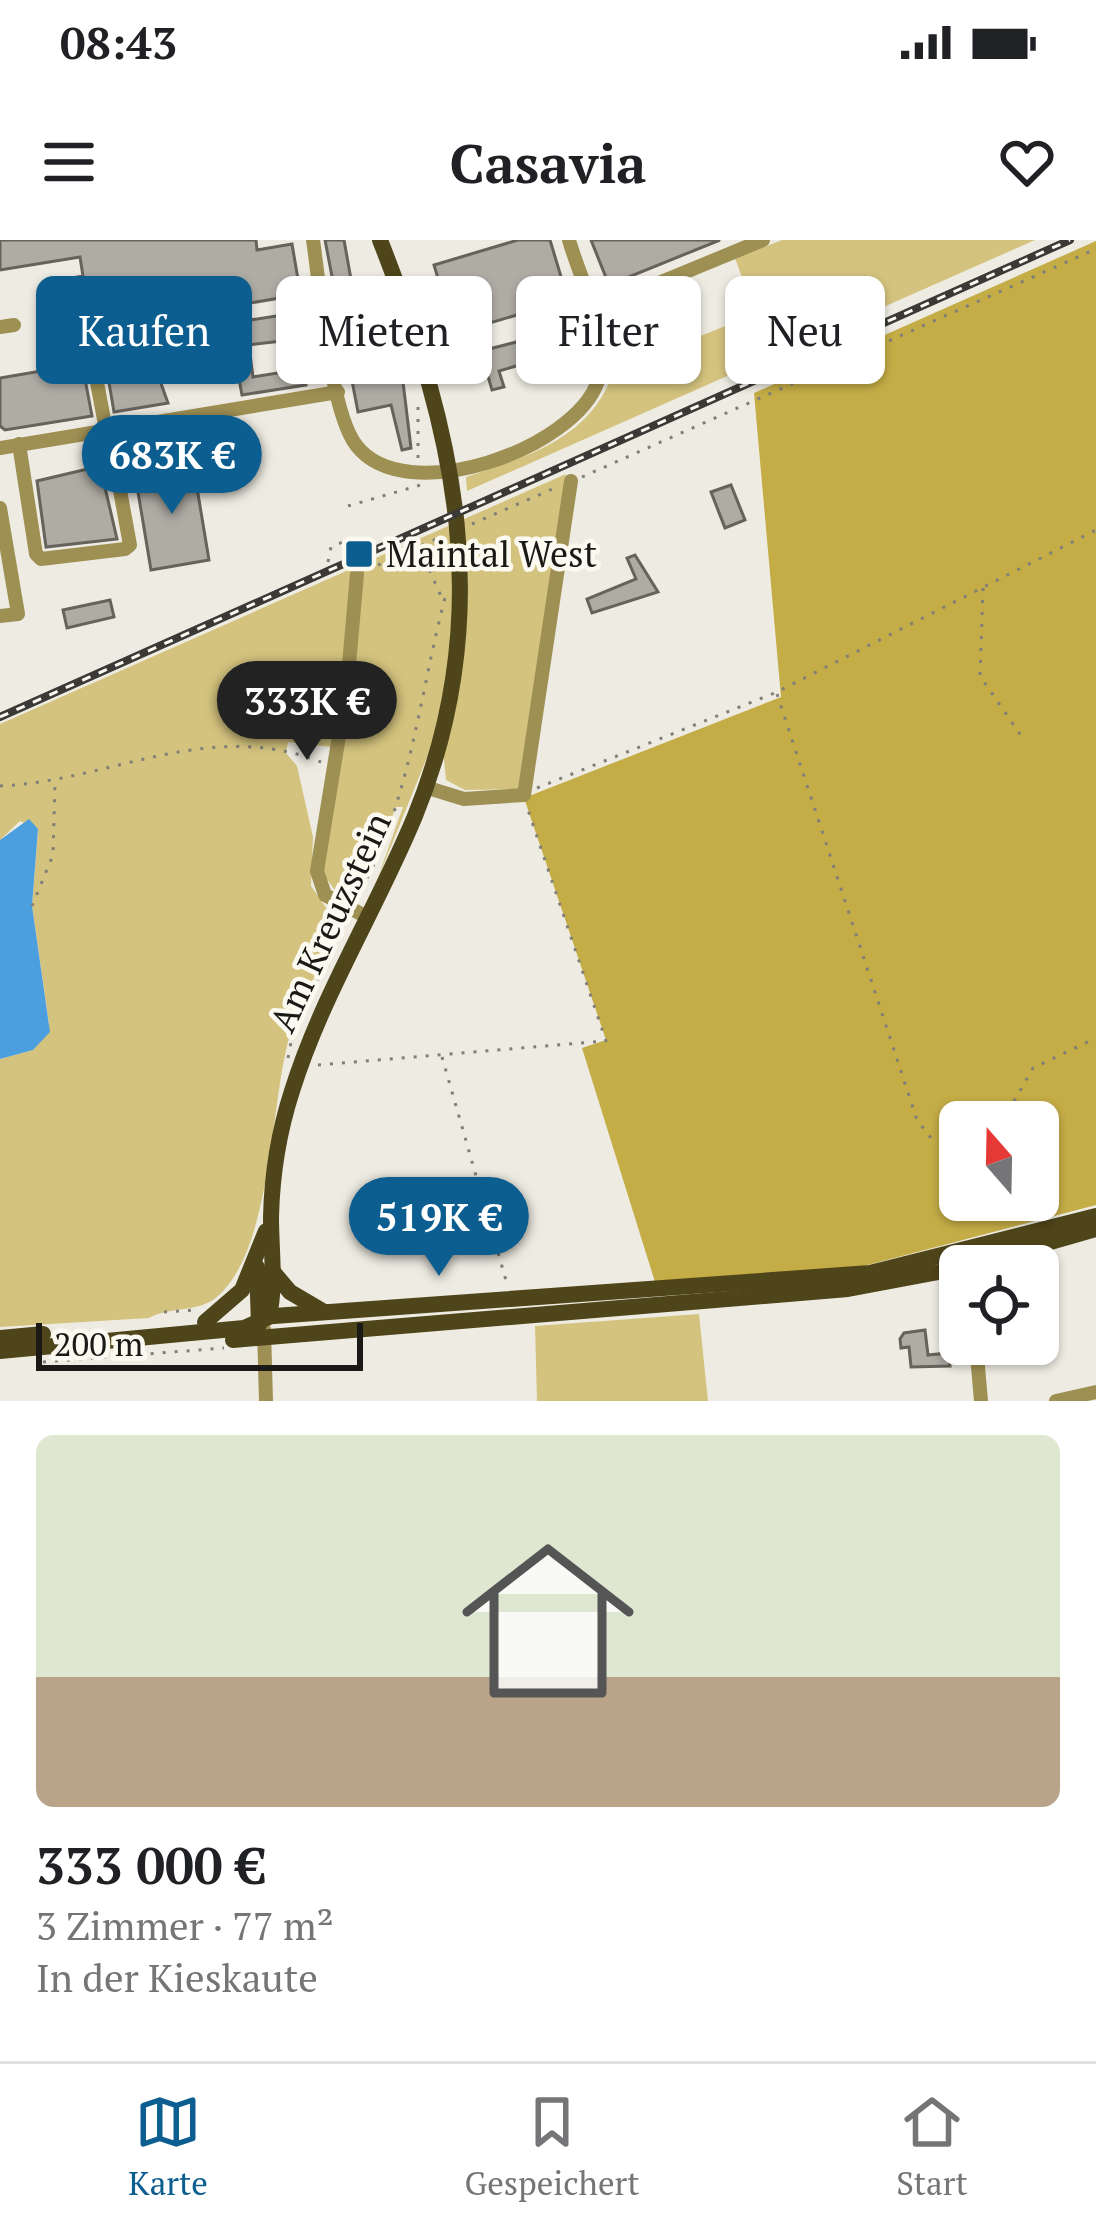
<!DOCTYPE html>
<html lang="de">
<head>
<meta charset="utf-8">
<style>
  :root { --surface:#fff; --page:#f2f2f2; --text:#202124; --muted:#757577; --line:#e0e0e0; --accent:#0c5e90 }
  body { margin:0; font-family:"PT Serif",serif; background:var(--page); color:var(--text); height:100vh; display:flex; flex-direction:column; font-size:45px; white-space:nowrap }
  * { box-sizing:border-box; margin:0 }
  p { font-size:39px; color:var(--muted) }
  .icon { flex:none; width:66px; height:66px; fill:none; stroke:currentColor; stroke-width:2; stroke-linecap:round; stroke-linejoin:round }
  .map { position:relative; height:1161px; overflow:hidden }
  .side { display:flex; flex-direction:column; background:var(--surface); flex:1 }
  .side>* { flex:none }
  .hud { position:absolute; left:36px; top:36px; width:1026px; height:108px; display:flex; gap:24px }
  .needle { width:78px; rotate:340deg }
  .tools { position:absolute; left:939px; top:861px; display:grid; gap:24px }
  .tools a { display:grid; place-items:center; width:120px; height:120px; border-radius:18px; background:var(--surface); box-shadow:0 3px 9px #0004; font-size:60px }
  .scale { position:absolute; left:36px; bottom:30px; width:327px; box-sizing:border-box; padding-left:12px; border:6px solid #1a1916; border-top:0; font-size:33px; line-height:42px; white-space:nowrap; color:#1a1916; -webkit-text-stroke:9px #fcf9f0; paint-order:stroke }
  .price { position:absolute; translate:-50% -102px; padding:0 27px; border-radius:42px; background:var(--accent); color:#fff; font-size:39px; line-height:78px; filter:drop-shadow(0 3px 6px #0008) }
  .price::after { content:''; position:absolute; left:50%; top:72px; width:36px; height:27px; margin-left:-18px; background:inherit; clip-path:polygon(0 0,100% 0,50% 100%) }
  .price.active { background:#222; color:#fff }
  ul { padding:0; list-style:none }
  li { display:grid; align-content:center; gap:24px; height:636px; padding:0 36px }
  li span { display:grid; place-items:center; height:372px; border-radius:18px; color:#555 }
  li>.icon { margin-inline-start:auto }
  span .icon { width:216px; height:216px; fill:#fffc; stroke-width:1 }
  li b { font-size:51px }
  .chip { padding:0 42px; border-radius:18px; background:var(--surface); box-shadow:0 3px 9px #0004; font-size:42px; line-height:108px }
  .chip.active { background:var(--accent); color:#fff }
  .status { display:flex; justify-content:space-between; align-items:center; height:84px; padding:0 60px; background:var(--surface); direction:ltr }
  .status svg { height:33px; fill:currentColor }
  header { display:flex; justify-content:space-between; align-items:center; height:156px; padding:0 36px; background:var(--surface); font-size:54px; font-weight:700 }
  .menu { display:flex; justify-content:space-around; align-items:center; height:168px; border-top:3px solid var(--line); background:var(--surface); font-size:33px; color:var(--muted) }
  .menu a { display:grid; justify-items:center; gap:6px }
  .menu .active { color:var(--accent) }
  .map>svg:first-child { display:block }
  .green { fill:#d4c37e }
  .forest { fill:#c4ac46; fill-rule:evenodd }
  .water { fill:#4b9fde }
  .building { fill:#aeaca3; stroke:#65635b; stroke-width:3 }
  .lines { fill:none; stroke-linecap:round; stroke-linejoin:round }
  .path { stroke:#807f78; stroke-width:3; stroke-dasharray:3 9; stroke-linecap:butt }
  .minor { stroke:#9e8f53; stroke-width:14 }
  .major { stroke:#4f451a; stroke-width:16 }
  .rail-casing { stroke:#3a3935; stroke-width:8 }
  .rail { stroke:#fcf9f0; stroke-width:3; stroke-dasharray:9; stroke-linecap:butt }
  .poi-dot { fill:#0c5e90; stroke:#fcf9f0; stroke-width:4.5 }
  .labels { text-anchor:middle; stroke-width:9; stroke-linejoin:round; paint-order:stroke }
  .poi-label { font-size:36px; fill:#1a1916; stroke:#fcf9f0; text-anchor:start }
  .street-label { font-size:36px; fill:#1a1916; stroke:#fcf9f0 }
</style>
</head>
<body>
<div class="status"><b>08:43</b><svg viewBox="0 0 49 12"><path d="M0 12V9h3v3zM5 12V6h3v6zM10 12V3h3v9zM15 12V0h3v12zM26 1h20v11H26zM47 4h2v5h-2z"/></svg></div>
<header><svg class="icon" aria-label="menu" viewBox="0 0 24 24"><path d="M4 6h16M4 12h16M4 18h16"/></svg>Casavia<svg class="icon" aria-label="heart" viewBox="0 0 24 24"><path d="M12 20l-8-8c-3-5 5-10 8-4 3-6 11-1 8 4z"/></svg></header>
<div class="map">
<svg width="1096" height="1161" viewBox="0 0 1096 1161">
  <rect width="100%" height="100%" fill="#eeece2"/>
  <g class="green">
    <path d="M782,0H1035L467,251L466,237C529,216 590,199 614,131L755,74L735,18Z"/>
    <path d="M566,234L518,549L465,550L446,540L444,519L428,515L376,643L403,567H396L366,640L352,656L340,657L323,634L341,508L288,502L286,513L297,526L313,597L311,646L340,688C323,723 299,760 289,798C270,867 272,1008 218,1056C200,1073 170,1066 149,1078L0,1087V819L33,810L49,784L32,666L38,590L20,581L0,600V484Z"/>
    <path d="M699,1074L708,1161H537L535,1086Z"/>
  </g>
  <path class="forest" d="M1096,1V965L864,1026L655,1042L582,808L606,800L524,558L781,457L754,153ZM960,882H1038V960H960Z"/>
  <path class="water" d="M29,579L38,589L32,666L50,792L33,810L0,819V600Z"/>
  <g class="building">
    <path d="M0,0H256L257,10L292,4L308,98L248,105L244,81L289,74L286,57L125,84L134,142L159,138L168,163L114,172L95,60L67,64L61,40L83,36L80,17L0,30Z"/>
    <path d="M325,0H344L362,101L379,96L376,85L386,83L403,142L411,208L402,210L391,165L358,172Z"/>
    <path d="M518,0H550L568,60L466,90L457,58L445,62L434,25Z"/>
    <path d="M591,0H720L609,45Z"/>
    <path d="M46,85L75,86L92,176L5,190L0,186V138L53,129Z"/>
    <path d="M575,87L581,107L499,131L504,147L492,150L483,119L456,127L454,118Z"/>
    <path d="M250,114L253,137L303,129L306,145L242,155L237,128L222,130L221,119Z"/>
    <path d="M193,224L209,320L151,330L135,234Z"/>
    <path d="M100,226L117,299L46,307L37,241Z"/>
    <path d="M731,245L745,280L725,288L711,252Z"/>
    <path d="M635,315L658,352L592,373L587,359L636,339L627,318Z"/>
    <path d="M110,360L114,377L67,388L63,370Z"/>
    <path d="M925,1090L928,1115L948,1113L950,1126L911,1127L909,1107L901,1108L900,1099L904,1093Z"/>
  </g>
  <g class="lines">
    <g class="path">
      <path d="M418,218V161"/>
      <path d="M582,237L1096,9"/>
      <path d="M348,266L424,244"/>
      <path d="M472,284L557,247"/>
      <path d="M415,297L443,361"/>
      <path d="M328,322L331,307L350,299"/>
      <path d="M367,330L441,297"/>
      <path d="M983,348L980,436L1024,500"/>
      <path d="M777,454L917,880L931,898L960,904"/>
      <path d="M0,546C111,541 208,478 321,522"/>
      <path d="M537,548L777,452L1096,290"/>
      <path d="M356,659C411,563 418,459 446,354"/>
      <path d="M32,666L53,615L55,544"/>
      <path d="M442,817L507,1044"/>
      <path d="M288,818L293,792L347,679"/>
      <path d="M318,825L606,801L527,567"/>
      <path d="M1002,882L1033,828L1096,798"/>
      <path d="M164,1072L197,1070"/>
      <path d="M43,1122L224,1108"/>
    </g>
    <g class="minor">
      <path d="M313,0C320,46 330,171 356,205C405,270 575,209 598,141C613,100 580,40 569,0"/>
      <path d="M51,45L58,76L84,74L106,190"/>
      <path d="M591,71L763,0"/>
      <path d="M0,87L14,85"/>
      <path d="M19,204L36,314L41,319L125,309L130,305L109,190"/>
      <path d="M0,208L338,152"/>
      <path d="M0,268L18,374L0,376"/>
      <path d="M357,334L347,447L317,631L325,655L367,677"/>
      <path d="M425,547L464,559L524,555L571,241"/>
      <path d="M264,1089L266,1161"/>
      <path d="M976,1104L981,1161"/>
      <path d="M1056,1161L1096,1152"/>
    </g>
    <g class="major">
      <path d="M967,1026L1096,989"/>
      <path d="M257,1027L259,1085"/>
      <path d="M274,1033L290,1052L324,1072"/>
      <path d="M260,1077L870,1033L1096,976"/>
      <path d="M205,1082L242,1050L266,991"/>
      <path d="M0,1098L43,1094"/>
      <path d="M233,1100L848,1049L960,1028"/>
      <path d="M0,1111L244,1088L269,1077C276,1043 271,1011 271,977C272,935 279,891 292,851C322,755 377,668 415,576C497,375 456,194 380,0"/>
    </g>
    <defs>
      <path id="rail" d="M0,477L1070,0"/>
    </defs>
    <use href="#rail" class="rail-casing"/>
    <use href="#rail" class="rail"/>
  </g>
  <rect class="poi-dot" x="344" y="299" width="30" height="30" rx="6"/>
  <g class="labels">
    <g class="poi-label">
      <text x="386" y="327">Maintal West</text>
    </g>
    <g class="street-label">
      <text transform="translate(330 682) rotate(-65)" y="13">Am Kreuzstein</text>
    </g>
  </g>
</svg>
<div class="tools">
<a><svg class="needle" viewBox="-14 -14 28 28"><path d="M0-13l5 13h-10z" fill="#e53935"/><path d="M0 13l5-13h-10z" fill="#757577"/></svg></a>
<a><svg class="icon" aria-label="locate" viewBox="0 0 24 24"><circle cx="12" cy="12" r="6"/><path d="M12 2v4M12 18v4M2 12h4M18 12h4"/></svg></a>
</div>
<div class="scale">200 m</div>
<b class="price" style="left:172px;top:277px">683K €</b>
<b class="price active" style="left:307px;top:523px">333K €</b>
<b class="price" style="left:439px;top:1039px">519K €</b>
<div class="hud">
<a class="chip active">Kaufen</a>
<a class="chip">Mieten</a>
<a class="chip">Filter</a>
<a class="chip">Neu</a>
</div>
</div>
<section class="side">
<ul>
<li><span style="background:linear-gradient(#dfe7d0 65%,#b9a48a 0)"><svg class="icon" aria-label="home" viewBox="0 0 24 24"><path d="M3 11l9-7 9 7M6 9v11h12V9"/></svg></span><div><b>333 000 €</b><p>3 Zimmer · 77 m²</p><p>In der Kieskaute</p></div></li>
</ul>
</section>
<nav class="menu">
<a class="active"><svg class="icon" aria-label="map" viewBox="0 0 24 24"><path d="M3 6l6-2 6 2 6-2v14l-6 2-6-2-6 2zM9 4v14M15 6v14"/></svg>Karte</a>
<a><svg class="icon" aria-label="saved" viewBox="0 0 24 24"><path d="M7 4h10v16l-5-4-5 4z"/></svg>Gespeichert</a>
<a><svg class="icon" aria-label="home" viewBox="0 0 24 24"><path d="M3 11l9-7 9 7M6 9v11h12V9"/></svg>Start</a>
</nav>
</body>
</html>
